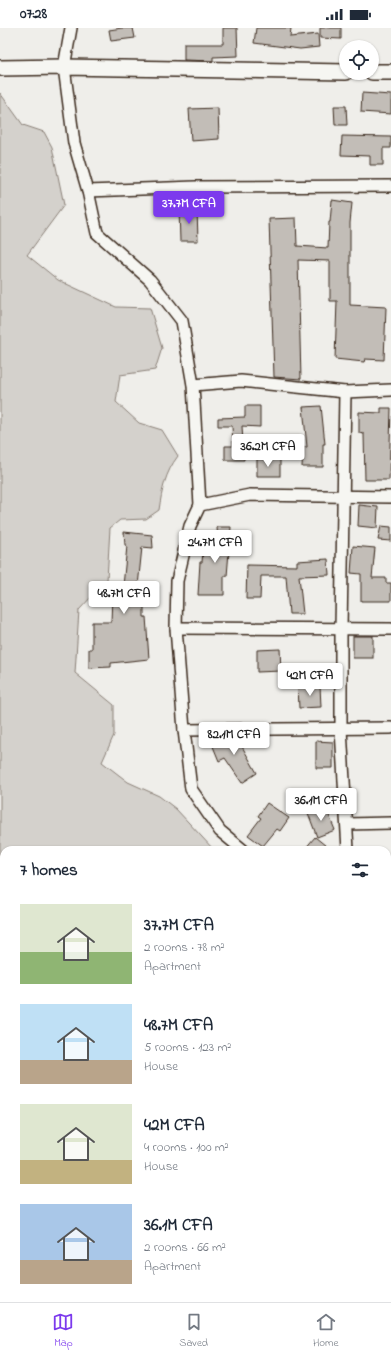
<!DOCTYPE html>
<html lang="en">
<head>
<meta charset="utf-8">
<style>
  :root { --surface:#fff; --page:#f2f2f3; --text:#1f2937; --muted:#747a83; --line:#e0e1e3; --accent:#7c3aed }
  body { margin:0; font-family:"Indie Flower",sans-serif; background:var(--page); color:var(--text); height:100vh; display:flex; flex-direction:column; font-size:15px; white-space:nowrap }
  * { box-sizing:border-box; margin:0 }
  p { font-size:13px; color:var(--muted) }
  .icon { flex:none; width:22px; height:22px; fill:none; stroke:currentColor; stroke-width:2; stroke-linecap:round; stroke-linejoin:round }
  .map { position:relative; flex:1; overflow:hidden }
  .panel { position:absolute; left:0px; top:818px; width:391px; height:456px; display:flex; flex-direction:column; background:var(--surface); border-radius:12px 12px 0 0; box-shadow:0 1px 3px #0004 }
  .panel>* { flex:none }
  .tools { position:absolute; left:339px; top:12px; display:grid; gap:8px }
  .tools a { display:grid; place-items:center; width:40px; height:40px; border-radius:50%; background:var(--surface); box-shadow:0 1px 3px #0004; font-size:20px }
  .price { position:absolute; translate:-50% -34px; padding:0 9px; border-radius:4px; background:#fff; color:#222; font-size:13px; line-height:26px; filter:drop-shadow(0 1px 2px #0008) }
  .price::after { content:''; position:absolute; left:50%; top:24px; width:12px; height:9px; margin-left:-6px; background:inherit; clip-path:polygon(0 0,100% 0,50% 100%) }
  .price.active { background:var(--accent); color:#fff }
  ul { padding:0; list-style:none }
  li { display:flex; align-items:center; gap:12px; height:100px; padding:0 20px }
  li span { display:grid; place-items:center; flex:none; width:112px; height:80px; border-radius:0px; color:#555 }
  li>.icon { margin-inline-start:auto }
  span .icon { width:48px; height:48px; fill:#fffc; stroke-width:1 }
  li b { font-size:17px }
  h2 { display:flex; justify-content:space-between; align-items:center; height:48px; padding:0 20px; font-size:17px }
  .status { display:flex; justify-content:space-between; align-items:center; height:28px; padding:0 20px; background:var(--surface); direction:ltr }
  .status svg { height:11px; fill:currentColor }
  .dock { display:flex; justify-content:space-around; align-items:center; height:56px; border-top:1px solid var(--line); background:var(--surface); font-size:11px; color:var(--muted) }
  .dock a { display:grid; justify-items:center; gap:2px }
  .dock .active { color:var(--accent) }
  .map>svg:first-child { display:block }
  .green { fill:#d4d1cc; stroke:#887e75 }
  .building { fill:#c2bdb7; stroke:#3b2a1e }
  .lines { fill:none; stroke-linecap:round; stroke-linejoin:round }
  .street-casing { stroke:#3b2a1e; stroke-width:14 }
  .secondary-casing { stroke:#3b2a1e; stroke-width:18 }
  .street { stroke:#f6f6f2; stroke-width:11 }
  .secondary { stroke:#f6f6f2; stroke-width:15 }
</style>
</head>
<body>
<div class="status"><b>07:28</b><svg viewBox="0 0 49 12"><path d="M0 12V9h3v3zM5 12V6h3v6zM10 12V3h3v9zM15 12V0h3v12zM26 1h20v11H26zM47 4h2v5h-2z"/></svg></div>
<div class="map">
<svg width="391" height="1274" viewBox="0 0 391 1274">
  <rect width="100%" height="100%" fill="#efeeea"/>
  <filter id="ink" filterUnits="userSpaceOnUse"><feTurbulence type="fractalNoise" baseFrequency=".025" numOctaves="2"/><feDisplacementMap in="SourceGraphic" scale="8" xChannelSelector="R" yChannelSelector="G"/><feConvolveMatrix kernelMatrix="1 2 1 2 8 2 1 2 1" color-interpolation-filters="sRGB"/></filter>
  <g filter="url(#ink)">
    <g class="green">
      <path d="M0,65L23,97L44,104L52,119L64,177L27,227L58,252L116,279L150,280L162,320L155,342L120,347L116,374L139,395L162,402L178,428C165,445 162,462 159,482L146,491L120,492L110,500L107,552L79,582L75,645L114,677V707L102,734L128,754L159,768L176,781L214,822H4V1105L0,1104Z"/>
      <path d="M387,928H391V1244L387,1242Z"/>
    </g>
    <g class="building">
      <path d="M122,0H133L135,10L111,13L109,2Z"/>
      <path d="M223,0H237L238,28L213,29V33L184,32V16H223Z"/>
      <path d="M256,0H291L290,9L318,6L319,19L300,21L254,15Z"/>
      <path d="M320,0H341V11L320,10Z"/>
      <path d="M362,65L391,67V86L361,84Z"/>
      <path d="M334,78H346L347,97H335Z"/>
      <path d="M218,80L219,111L191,113L189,81Z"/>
      <path d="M342,108L391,109V120H383V137H370V128L341,127Z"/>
      <path d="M332,172L352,175L350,195V277L386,279L384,332L365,331L364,334L335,331L337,273H330V233L298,232L301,351L274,349L269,191L296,190L297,218L328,220L329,194H330Z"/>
      <path d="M197,180L198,213H180L179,181Z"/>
      <path d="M245,378H260V399L242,398L244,432H225V418H233L232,398H218V390L245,389Z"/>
      <path d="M321,378L325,416H323V439H302L303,419H307L303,379Z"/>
      <path d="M381,380H391L389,452H365L364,406L359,405V384L381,385Z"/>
      <rect x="257" y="431" width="23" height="17"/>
      <path d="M359,477L378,479L377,500L358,498Z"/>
      <path d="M381,498L391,499V513L378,512Z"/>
      <path d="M217,499H231L227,548H224V567H198L200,534H202L204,513L218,514Z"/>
      <path d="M124,504L152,507L153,520L142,519L137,568H144V589H146L149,631L111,635V639L89,640V621H92V594H111L112,568H122L127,518L125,517Z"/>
      <path d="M353,518L375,520L372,550H386V555H391V573H361V546L351,545Z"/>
      <path d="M328,531L329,547L299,548L303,586H289L286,548H261L260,571H246L247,537L297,538V533Z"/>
      <rect x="353" y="608" width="20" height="22"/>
      <path d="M280,621L281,643L257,644V622Z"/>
      <path d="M320,658L321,679L299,680L298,659Z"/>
      <path d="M236,708L257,745L242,755L225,730L219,733L210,711L217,709Z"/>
      <path d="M316,713L333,714V740H316Z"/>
      <path d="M267,775L289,790L280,803L277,801L263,818L248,807L261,790L258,788Z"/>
      <path d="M325,778L335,802L317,809L308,785Z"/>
      <path d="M315,809L331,822H304Z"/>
    </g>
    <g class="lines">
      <defs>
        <g id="street">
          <path d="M71,0L64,39L74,115L88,163L195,159L391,158"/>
          <path d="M88,163L97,205L150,252L182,293L193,357L200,477"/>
          <path d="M193,357L241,353L345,364L391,362"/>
          <path d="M345,364L341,601V701L348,822"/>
          <path d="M176,600L391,601"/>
          <path d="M184,702L391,700"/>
          <path d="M347,796L391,795"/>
          <path d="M243,822L220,803L191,761L184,702L176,600L177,553L190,498L200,477L250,467L391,469"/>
          <path d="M0,1233H4"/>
          <path d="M387,1263L391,1264"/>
          <path d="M117,1270L118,1274"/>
          <path d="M178,1274L179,1270"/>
        </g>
        <g id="secondary">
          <path d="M0,40L64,39L346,44"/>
          <path d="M372,44H391"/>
        </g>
      </defs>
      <use href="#street" class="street-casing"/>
      <use href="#secondary" class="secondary-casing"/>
      <use href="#street" class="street"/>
      <use href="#secondary" class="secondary"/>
    </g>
  </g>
</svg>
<div class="tools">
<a><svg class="icon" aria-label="locate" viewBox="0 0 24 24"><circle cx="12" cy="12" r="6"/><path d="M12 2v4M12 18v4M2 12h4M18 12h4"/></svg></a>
</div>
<b class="price active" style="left:189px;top:197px">37.7M CFA</b>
<b class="price" style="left:268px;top:440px">36.2M CFA</b>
<b class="price" style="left:215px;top:536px">24.7M CFA</b>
<b class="price" style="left:124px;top:587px">48.7M CFA</b>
<b class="price" style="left:310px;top:669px">42M CFA</b>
<b class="price" style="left:234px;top:728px">82.1M CFA</b>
<b class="price" style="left:321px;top:794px">36.1M CFA</b>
<section class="panel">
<h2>7 homes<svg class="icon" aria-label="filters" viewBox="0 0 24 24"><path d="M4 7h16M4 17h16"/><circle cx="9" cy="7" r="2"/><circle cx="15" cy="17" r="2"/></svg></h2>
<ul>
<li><span style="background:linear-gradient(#dfe7d0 60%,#8fb573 0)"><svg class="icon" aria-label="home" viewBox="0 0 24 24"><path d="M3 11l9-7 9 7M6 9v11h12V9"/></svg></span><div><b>37.7M CFA</b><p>2 rooms · 78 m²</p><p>Apartment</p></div></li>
<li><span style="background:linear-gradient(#bfe0f5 70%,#b9a48a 0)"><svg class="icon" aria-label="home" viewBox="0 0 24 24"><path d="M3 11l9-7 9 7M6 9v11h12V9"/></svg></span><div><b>48.7M CFA</b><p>5 rooms · 123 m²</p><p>House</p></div></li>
<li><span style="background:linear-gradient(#dfe7d0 70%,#c2b280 0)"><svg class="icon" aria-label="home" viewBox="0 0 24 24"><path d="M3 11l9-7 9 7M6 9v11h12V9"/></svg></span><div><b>42M CFA</b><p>4 rooms · 100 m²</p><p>House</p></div></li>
<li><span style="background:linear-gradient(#a9c7e8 70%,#b9a48a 0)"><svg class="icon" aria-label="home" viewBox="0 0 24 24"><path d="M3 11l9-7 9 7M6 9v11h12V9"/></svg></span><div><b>36.1M CFA</b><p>2 rooms · 66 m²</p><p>Apartment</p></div></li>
</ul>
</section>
</div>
<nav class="dock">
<a class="active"><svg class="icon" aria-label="map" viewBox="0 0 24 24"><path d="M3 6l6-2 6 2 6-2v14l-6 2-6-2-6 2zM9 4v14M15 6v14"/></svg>Map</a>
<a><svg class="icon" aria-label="saved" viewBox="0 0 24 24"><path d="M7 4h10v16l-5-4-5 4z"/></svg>Saved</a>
<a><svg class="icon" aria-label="home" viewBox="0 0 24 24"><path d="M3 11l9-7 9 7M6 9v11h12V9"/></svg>Home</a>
</nav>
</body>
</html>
